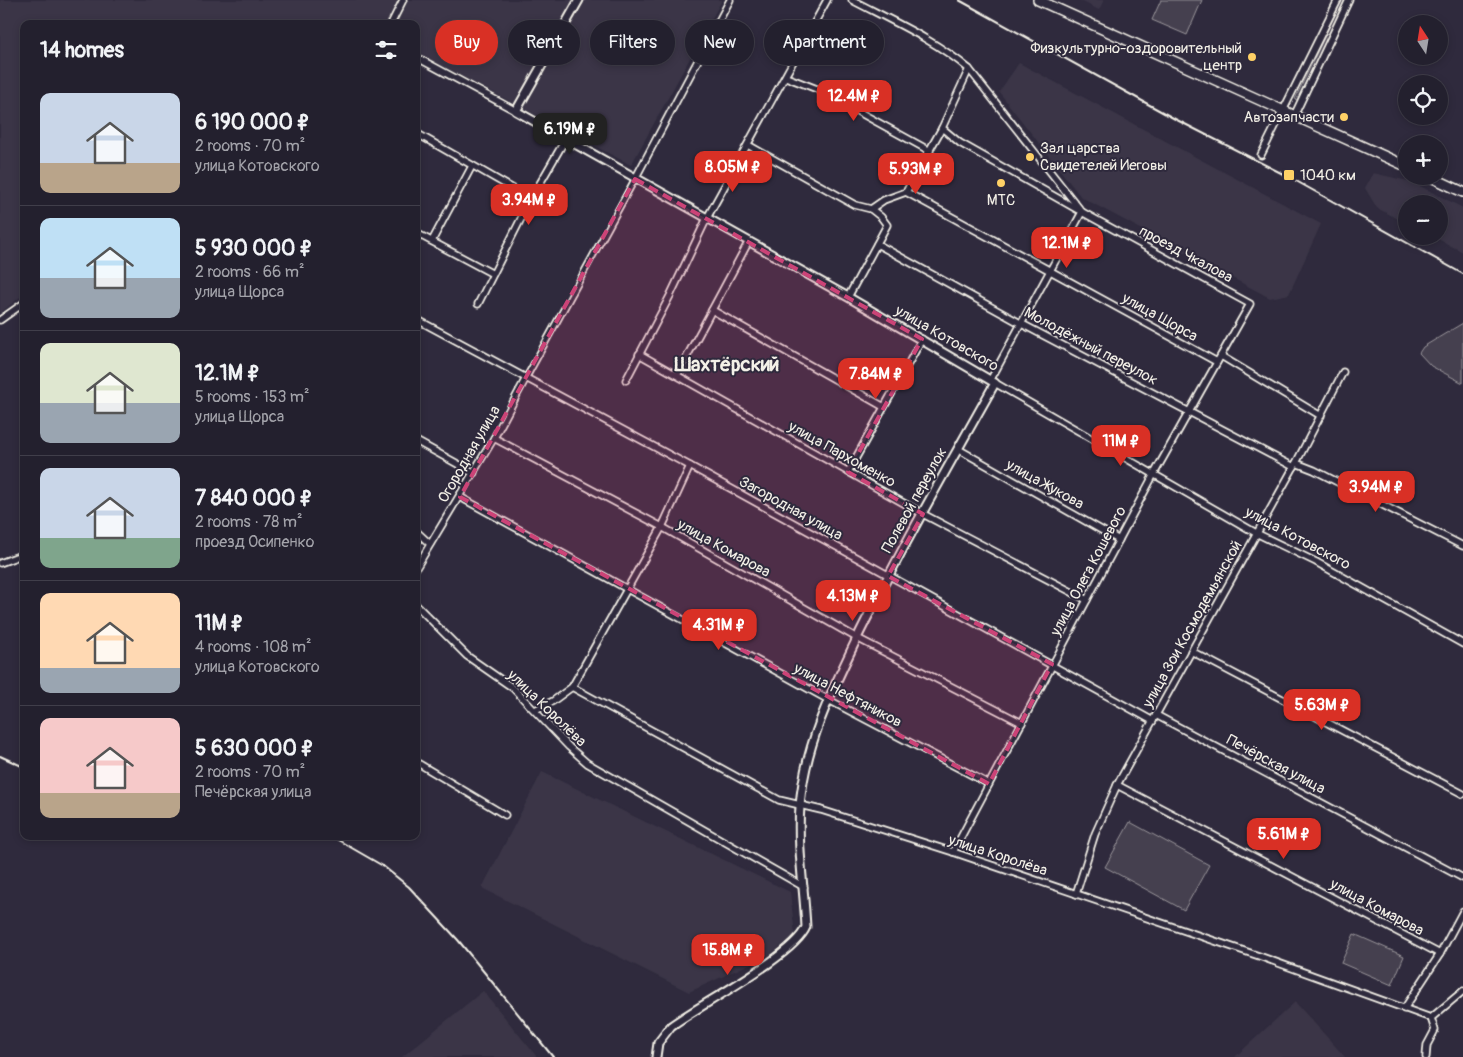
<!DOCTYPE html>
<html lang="en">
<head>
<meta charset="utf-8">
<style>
  :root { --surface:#23202e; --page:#2f2d3a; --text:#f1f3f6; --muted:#a3a3aa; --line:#403e4a; --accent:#d93025 }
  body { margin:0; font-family:Pangolin,sans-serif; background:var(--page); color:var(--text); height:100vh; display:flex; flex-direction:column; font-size:19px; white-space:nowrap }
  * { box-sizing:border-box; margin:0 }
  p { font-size:16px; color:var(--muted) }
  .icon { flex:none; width:28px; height:28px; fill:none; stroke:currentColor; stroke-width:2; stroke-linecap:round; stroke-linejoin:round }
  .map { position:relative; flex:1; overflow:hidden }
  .panel { position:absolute; left:20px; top:20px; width:400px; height:820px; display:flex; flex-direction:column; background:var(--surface); border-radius:10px; box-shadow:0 2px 8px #0003,0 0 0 1px var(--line) }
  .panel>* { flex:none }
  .banner { position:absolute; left:435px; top:20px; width:475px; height:45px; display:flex; gap:10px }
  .needle { width:32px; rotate:348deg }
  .buttons { position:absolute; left:1398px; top:15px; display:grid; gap:10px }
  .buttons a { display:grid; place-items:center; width:50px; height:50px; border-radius:50%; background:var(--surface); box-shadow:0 2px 8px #0003,0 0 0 1px var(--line); font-size:25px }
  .price { position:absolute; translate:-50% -42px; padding:0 11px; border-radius:10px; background:var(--accent); color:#fff; font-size:16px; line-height:32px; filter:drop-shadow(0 1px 2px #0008) }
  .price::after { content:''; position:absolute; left:50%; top:30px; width:15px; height:11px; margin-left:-8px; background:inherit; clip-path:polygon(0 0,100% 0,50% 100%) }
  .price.selected { background:#222; color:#fff }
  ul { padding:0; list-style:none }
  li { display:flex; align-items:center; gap:15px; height:125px; padding:0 20px }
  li+li { border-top:1px solid var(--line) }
  li span { display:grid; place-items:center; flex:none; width:140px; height:100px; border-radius:10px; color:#555 }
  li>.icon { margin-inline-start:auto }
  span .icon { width:60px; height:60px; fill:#fffc; stroke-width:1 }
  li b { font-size:21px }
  h2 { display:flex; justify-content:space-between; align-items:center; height:60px; padding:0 20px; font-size:21px }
  .chip { padding:0 18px; border-radius:22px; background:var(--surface); box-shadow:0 2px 8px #0003,0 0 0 1px var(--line); font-size:18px; line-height:45px }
  .chip.selected { background:var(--accent); color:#fff }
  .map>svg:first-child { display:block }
  .built { fill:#3b3647 }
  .green { fill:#454050; stroke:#9c989c }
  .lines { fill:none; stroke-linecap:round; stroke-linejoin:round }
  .pedestrian-casing { stroke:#f4f1e8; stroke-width:8 }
  .minor-casing { stroke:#f4f1e8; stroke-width:9 }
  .tertiary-casing { stroke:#f4f1e8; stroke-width:11 }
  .primary-casing { stroke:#f4f1e8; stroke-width:12 }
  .pedestrian { stroke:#2f2a3d; stroke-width:4.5 }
  .minor { stroke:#2f2a3d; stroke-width:5.5 }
  .tertiary { stroke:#2f2a3d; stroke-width:7 }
  .primary { stroke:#2f2a3d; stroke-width:9 }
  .rail { stroke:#f4f1e8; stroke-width:2 }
  .marked { fill:#cc4377; fill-opacity:0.2; stroke:#cc4377; stroke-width:4; stroke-dasharray:10 6; stroke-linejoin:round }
  .poi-dot { fill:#ffd166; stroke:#2f2a3d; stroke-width:2 }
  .labels { text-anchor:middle; stroke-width:4; stroke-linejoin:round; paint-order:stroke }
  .poi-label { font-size:15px; fill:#f4f1e8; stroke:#2f2a3d; text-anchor:end }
  .street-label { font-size:15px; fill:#f4f1e8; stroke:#2f2a3d }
  .district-label { font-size:20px; font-weight:bold; fill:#f4f1e8; stroke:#2f2a3d }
</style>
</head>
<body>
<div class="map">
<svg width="1463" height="1057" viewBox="0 0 1463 1057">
  <rect width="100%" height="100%" fill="#2f2a3d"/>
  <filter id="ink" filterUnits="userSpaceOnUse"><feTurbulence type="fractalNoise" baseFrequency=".02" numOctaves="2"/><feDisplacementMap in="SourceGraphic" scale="10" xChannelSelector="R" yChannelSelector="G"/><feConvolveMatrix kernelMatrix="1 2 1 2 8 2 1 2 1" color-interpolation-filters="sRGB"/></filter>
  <g filter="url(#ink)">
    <g class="built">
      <path d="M0,0H722L631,165L416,52V24H24V294L0,313Z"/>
      <path d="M1079,0H1104L1099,10Z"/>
      <path d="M1019,63L1321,224L1289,294L1270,298L1081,197L999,92Z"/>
      <path d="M1373,173L1412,182L1463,208V252L1432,236H1439V204H1406V223L1377,208L1365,188Z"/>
      <path d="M542,772L790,892L795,935L769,955L689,992L482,888Z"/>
      <path d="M483,991L537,1057H402Z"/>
      <path d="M1295,1002L1345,1057H1235Z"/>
    </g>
    <g class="green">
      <path d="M1161,0H1202L1187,35L1152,20Z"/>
      <path d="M1342,0H1346L1297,100L1295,99Z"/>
      <path d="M1463,323V383L1431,366L1419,353L1423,347Z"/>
      <path d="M1130,822L1209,865L1184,910L1105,867Z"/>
      <path d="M1354,934L1404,956L1392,985L1341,963Z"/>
    </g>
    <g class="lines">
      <defs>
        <path id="pedestrian" d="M526,378L635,179"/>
        <g id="minor">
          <path d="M852,0C892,21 935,40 969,69L1082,212L1250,304L1154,474L953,852"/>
          <path d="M391,24L403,0"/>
          <path d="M416,57L516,111"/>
          <path d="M786,77L817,89L930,151"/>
          <path d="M1294,116L1349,0"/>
          <path d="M942,128L960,143L1082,212L991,379"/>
          <path d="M416,133L531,199"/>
          <path d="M748,145L855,205L871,209"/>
          <path d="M1261,155L1338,0"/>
          <path d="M635,179L730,0"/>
          <path d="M906,192L1217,362"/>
          <path d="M416,233L493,274"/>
          <path d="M432,241L472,166"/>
          <path d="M877,244L1020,323L1294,467"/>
          <path d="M848,297L887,225L881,217L871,209L884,200L906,192L942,128L969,69"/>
          <path d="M478,304L531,199L565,140"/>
          <path d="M712,310L884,407"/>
          <path d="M416,319L690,466L1153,721"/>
          <path d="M0,320L24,303"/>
          <path d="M639,354L923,514L1087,600"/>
          <path d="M1221,356L1321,416"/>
          <path d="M677,375L749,241"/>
          <path d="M626,380L670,296L707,218L827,0"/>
          <path d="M995,383L1256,533L1316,562L1463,644"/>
          <path d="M494,438L662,527L857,638L1022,723"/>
          <path d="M416,441L474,473"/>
          <path d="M958,449L1119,540"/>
          <path d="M1296,463L1314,470L1463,546"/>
          <path d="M848,472L922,339"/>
          <path d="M460,497L827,699L989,784"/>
          <path d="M416,531L430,544"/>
          <path d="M0,563L24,554"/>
          <path d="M416,568L494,438L526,378"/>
          <path d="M416,605L467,656L513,688L569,747L587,763L804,887"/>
          <path d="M1191,651L1463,794"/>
          <path d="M572,687L779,800L821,810L953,852L1259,956L1431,1018"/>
          <path d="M535,710L553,701L572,687L662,527L690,466"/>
          <path d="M1156,715L1463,878"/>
          <path d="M416,762L505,815"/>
          <path d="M1117,785L1440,954"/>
          <path d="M1076,894L1095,834L1117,785L1296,463L1343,372"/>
          <path d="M1404,1009L1440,954L1463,911"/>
          <path d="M1431,1018L1463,991"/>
          <path d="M1426,1057L1427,1045L1435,1030L1431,1018"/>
        </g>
        <path id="tertiary" d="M579,0L516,111L848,297L995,383C949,465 902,547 860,632C833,688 805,743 800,806C797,846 804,887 806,927C794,956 701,1004 671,1026L658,1043L656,1057"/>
        <g id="primary">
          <path d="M1038,0L1406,166"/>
          <path d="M1429,176L1463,192"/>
        </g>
      </defs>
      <use href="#pedestrian" class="pedestrian-casing"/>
      <use href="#minor" class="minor-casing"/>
      <use href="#tertiary" class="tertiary-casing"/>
      <use href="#primary" class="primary-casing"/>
      <use href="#pedestrian" class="pedestrian"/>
      <use href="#minor" class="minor"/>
      <use href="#tertiary" class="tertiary"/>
      <use href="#primary" class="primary"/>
      <g class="rail">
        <path d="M959,0L1175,119L1289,177L1463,274"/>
        <path d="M0,756L24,767"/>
        <path d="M331,836L383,866L409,887L458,940L553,1057"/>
      </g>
    </g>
  </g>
  <path class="marked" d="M635,179L922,339L848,472L923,514L888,576L1052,664L989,784L460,497Z"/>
  <g class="poi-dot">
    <circle cx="1252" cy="57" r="5"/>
    <circle cx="1344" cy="117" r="5"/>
    <circle cx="1030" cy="157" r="5"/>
    <rect x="1283" y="169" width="12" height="12" rx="2.5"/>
    <circle cx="1001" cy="183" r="5"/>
  </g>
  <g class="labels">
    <g class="poi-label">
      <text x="1242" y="53">Физкультурно-оздоровительный<tspan x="1242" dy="17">центр</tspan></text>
      <text x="1334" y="122">Автозапчасти</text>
      <text x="1040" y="153" text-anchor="start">Зал царства<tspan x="1040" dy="17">Свидетелей Иеговы</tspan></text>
      <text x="1300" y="180" text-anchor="start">1040 км</text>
      <text x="1001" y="205" text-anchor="middle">МТС</text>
    </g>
    <g class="street-label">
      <text transform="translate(1186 254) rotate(28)" y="5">проезд Чкалова</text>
      <text transform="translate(1160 317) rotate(29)" y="5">улица Щорса</text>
      <text transform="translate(947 338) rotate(30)" y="5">улица Котовского</text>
      <text transform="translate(1091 346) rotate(28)" y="5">Молодёжный переулок</text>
      <text transform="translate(469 454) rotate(-60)" y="5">Огородная улица</text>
      <text transform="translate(842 454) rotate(29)" y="5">улица Пархоменко</text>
      <text transform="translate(1045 484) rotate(29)" y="5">улица Жукова</text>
      <text transform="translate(914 500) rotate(-61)" y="5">Полевой переулок</text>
      <text transform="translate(791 508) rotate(29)" y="5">Загородная улица</text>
      <text transform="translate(1298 538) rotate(28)" y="5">улица Котовского</text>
      <text transform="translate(724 548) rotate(29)" y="5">улица Комарова</text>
      <text transform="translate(1088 571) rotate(-62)" y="5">улица Олега Кошевого</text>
      <text transform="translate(1192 624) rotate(-61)" y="5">улица Зои Космодемьянской</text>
      <text transform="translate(848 695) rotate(28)" y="5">улица Нефтяников</text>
      <text transform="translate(547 708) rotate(44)" y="5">улица Королёва</text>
      <text transform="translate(1276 764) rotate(28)" y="5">Печёрская улица</text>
      <text transform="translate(998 855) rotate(18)" y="5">улица Королёва</text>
      <text transform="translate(1377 907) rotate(28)" y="5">улица Комарова</text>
    </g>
    <g class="district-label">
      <text x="727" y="371">Шахтёрский</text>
    </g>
  </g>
</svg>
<div class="buttons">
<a><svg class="needle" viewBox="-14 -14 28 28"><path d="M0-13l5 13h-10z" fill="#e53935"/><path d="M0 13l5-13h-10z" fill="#a3a3aa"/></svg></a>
<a><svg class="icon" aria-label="locate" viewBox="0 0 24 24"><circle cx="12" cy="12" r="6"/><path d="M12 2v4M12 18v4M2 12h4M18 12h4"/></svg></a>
<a>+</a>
<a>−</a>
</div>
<b class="price" style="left:854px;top:122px">12.4M ₽</b>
<b class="price selected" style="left:570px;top:155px">6.19M ₽</b>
<b class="price" style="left:733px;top:193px">8.05M ₽</b>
<b class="price" style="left:916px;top:195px">5.93M ₽</b>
<b class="price" style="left:529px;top:226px">3.94M ₽</b>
<b class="price" style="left:1067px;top:269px">12.1M ₽</b>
<b class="price" style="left:876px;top:400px">7.84M ₽</b>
<b class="price" style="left:1121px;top:467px">11M ₽</b>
<b class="price" style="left:1376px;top:513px">3.94M ₽</b>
<b class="price" style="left:853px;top:622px">4.13M ₽</b>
<b class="price" style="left:719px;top:651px">4.31M ₽</b>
<b class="price" style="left:1322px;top:731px">5.63M ₽</b>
<b class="price" style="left:1284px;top:860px">5.61M ₽</b>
<b class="price" style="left:728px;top:976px">15.8M ₽</b>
<div class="banner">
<a class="chip selected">Buy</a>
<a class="chip">Rent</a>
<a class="chip">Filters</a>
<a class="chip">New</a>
<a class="chip">Apartment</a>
</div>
<section class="panel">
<h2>14 homes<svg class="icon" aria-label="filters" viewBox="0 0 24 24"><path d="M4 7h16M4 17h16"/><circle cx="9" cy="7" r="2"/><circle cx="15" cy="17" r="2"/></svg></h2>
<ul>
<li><span style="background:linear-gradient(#c9d6e8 70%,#b9a48a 0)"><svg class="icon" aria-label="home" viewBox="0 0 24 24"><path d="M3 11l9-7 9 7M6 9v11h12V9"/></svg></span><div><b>6 190 000 ₽</b><p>2 rooms · 70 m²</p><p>улица Котовского</p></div></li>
<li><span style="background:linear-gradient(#bfe0f5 60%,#9aa5b1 0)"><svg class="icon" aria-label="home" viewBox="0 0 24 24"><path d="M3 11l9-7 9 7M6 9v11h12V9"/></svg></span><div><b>5 930 000 ₽</b><p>2 rooms · 66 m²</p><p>улица Щорса</p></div></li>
<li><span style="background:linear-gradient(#dfe7d0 60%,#9aa5b1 0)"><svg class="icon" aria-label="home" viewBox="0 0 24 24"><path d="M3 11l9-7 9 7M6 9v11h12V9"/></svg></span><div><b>12.1M ₽</b><p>5 rooms · 153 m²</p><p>улица Щорса</p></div></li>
<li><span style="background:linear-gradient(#c9d6e8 70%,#7fa58c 0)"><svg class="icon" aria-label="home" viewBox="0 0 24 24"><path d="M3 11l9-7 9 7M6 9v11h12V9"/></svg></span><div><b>7 840 000 ₽</b><p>2 rooms · 78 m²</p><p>проезд Осипенко</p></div></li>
<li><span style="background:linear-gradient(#ffd9b3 75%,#9aa5b1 0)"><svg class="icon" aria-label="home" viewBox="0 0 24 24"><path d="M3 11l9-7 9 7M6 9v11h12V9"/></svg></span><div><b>11M ₽</b><p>4 rooms · 108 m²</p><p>улица Котовского</p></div></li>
<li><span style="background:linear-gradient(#f6c9c9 75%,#b9a48a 0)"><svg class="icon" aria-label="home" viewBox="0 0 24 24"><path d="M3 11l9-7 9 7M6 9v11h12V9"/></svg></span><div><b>5 630 000 ₽</b><p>2 rooms · 70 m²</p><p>Печёрская улица</p></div></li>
</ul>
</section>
</div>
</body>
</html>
